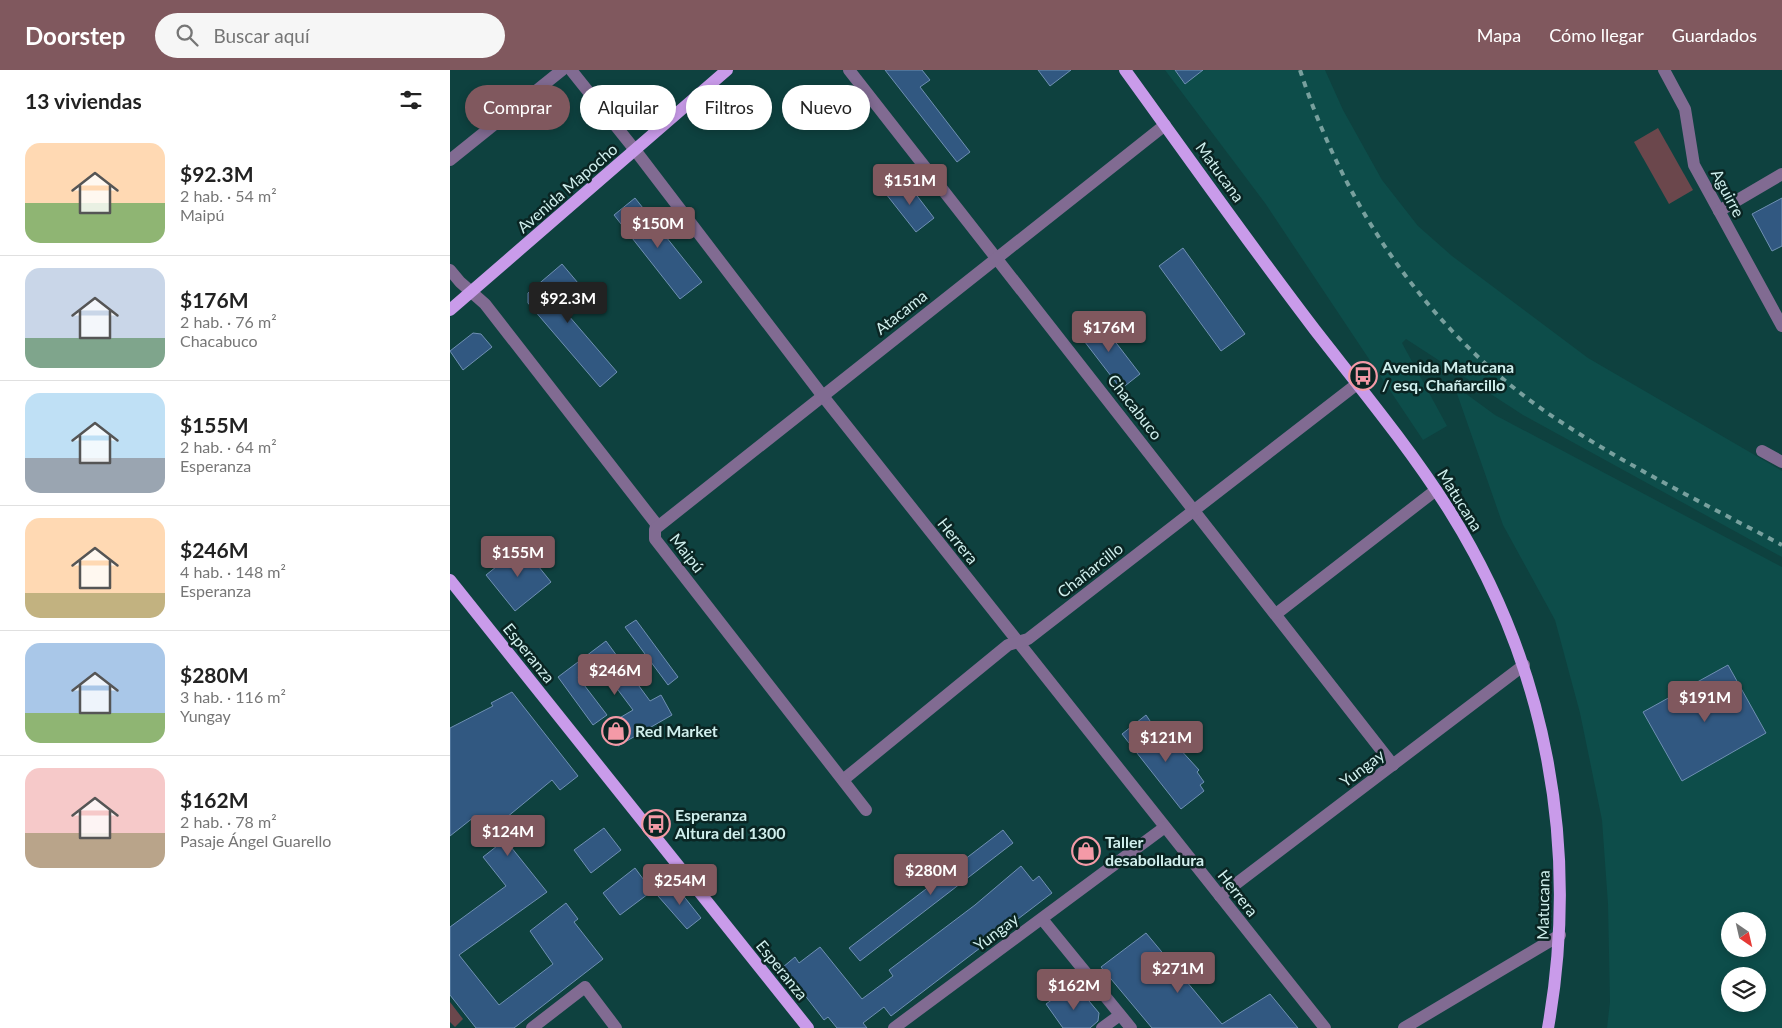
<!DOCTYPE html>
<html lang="es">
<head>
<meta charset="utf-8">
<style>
  :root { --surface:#fff; --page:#f6f6f6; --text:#222; --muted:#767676; --line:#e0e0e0; --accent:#80585e }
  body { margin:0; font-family:Lato,sans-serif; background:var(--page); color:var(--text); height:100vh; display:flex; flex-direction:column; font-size:19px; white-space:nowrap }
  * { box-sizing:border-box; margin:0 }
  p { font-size:16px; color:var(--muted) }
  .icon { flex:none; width:28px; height:28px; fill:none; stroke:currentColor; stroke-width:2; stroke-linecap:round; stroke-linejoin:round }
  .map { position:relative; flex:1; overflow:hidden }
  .details { display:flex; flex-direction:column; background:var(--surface); width:450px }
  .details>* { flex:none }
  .hud { position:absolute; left:15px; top:15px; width:475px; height:45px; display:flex; gap:10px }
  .needle { width:32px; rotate:146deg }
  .controls { position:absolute; left:1271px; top:842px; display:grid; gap:10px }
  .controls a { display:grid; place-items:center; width:45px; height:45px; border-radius:50%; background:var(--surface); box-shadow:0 2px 8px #0003; font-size:25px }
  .price { position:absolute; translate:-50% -42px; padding:0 11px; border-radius:5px; background:var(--accent); color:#fff; font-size:16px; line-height:32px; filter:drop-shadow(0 1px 2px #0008) }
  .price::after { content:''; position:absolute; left:50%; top:30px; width:15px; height:11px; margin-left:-8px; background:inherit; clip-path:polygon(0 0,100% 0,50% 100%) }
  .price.current { background:#222; color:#fff }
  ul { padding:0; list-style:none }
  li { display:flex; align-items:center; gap:15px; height:125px; padding:0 25px }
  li+li { border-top:1px solid var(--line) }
  li span { display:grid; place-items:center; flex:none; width:140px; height:100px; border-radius:15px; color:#555 }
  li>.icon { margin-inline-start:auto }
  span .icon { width:60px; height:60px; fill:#fffc; stroke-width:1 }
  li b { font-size:21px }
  h2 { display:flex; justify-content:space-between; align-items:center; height:60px; padding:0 25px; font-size:21px }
  .tag { padding:0 18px; border-radius:22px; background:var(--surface); box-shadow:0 2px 8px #0003; font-size:18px; line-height:45px }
  .tag.current { background:var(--accent); color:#fff }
  header { display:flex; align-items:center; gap:30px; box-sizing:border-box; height:70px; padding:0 25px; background:var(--accent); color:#fff }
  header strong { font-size:24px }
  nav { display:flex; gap:28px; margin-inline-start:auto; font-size:18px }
  .search { width:350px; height:45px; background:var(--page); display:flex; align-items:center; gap:12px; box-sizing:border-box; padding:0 18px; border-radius:28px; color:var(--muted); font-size:19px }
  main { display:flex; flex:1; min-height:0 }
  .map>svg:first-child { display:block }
  .built { fill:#0d4d4a; fill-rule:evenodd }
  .green { fill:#6b474c }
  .building { fill:#315881; stroke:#6f90b3 }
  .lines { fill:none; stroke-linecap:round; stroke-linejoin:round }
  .minor { stroke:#816b92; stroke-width:12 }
  .major { stroke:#c99bea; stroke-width:12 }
  .rail { stroke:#78a09e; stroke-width:4; stroke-dasharray:6 6; stroke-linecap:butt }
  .labels { text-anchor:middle; stroke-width:5; stroke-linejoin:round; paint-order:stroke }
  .street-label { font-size:16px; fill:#d0efed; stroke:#0a2523 }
  .poi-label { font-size:16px; font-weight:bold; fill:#d0efed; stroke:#0a2523; text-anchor:start }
</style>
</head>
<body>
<header>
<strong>Doorstep</strong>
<div class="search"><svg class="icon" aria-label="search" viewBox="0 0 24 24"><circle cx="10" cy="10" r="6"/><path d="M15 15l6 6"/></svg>Buscar aquí</div>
<nav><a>Mapa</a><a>Cómo llegar</a><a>Guardados</a></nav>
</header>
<main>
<section class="details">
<h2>13 viviendas<svg class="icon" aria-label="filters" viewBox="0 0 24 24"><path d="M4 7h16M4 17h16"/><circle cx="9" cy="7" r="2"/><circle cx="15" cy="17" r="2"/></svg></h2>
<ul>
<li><span style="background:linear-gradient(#ffd9b3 60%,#8fb573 0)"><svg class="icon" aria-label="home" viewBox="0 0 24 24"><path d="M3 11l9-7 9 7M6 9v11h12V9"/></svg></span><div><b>$92.3M</b><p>2 hab. · 54 m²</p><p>Maipú</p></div></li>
<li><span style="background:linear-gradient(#c9d6e8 70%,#7fa58c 0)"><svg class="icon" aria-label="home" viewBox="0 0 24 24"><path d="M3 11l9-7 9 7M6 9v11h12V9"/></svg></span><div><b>$176M</b><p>2 hab. · 76 m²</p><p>Chacabuco</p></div></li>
<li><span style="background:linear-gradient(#bfe0f5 65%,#9aa5b1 0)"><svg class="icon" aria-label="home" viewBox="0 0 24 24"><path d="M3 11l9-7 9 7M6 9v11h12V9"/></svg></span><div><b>$155M</b><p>2 hab. · 64 m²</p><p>Esperanza</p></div></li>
<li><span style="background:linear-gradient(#ffd9b3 75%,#c2b280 0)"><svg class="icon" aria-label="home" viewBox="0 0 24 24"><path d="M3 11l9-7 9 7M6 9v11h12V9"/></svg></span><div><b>$246M</b><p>4 hab. · 148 m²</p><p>Esperanza</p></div></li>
<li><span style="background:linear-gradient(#a9c7e8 70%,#8fb573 0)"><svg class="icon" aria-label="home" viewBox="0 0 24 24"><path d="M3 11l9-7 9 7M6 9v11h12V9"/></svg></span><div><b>$280M</b><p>3 hab. · 116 m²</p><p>Yungay</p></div></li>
<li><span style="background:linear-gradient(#f6c9c9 65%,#b9a48a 0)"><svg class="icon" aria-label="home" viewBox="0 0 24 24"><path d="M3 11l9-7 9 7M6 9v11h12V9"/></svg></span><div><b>$162M</b><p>2 hab. · 78 m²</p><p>Pasaje Ángel Guarello</p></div></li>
</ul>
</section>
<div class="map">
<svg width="1332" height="958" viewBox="0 0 1332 958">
  <rect width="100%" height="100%" fill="#0e413f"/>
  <g class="built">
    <path d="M715,0H875L893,40L932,110L968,156L1002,186L1138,288L1332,401V487L1073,345L956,269L952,273L997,356L973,370L815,133Z"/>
    <path d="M1004,315L1045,345L1332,497V958H1157L1160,932L1158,834L1152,750L1130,643L1105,550L1053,455ZM1280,851H1308V879H1280ZM1280,906H1308V934H1280Z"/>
  </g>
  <g class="green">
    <path d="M1208,58L1243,120L1219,134L1184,72Z"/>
    <path d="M0,932L13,949L5,957L0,952Z"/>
  </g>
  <g class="building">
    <path d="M435,0H472L480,10L470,17L520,82L507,92Z"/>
    <path d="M588,0H621L600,16Z"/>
    <path d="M725,0H753L735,14Z"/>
    <path d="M455,110L484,148L466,162L436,124Z"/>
    <path d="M185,128L252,212L230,229L164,145Z"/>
    <path d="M1332,128V176L1322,181L1302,144Z"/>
    <path d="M733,178L795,264L771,281L709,196Z"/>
    <path d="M112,194L128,213L106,231L167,302L150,317L78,233V223Z"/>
    <path d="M647,248L690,304L671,319L628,263Z"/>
    <path d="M23,263L31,264L42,277L13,300L0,281Z"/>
    <path d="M72,476L101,512L65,541L36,505Z"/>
    <path d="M186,550L228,607L218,615L175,557Z"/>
    <path d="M156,571L200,631L211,625L222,645L168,676L156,656L183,640L147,592L128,607L157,645L143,655L108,607Z"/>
    <path d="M1278,595L1316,663L1232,711L1193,642Z"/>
    <path d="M62,622L128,706L110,720L102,710L45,757L97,822L9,885L49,935L103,894L80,861L116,833L128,849L124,852L153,889L64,958H26L0,925V857L56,816L33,787L47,776L24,747L0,766V658L43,636L41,633Z"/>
    <path d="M696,645L721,682L728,677L749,700L747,702L754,712L750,715L754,721L731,739L672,664Z"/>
    <path d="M154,758L171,780L141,803L124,780Z"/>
    <path d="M553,760L563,773L410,891L399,878Z"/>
    <path d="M571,796L583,811L589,806L602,823L441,946L434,937L413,953L417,958H387L378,947L374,950L333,897L345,887L349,893L370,877L412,929L443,906L439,900L525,835Z"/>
    <path d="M185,798L202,821L170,845L153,823Z"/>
    <path d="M224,814L251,848L237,859L208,826Z"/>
    <path d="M696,863L772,954L820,924L848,958H702L651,897Z"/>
    <path d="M629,919L649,943L648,951L640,958H613L596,934L610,924L614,930Z"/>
  </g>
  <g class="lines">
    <g class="minor">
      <path d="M121,0L185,80L372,325L875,958"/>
      <path d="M399,0L943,695"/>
      <path d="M1214,0L1235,39L1244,95L1332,256"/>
      <path d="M0,90L112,0"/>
      <path d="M1269,141L1332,104"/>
      <path d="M0,200L10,212L35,234L207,455"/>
      <path d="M1312,381L1332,392"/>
      <path d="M826,544L986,420"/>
      <path d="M393,710L558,575L578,569L907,314"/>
      <path d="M416,740L205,469V459L715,55"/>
      <path d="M770,826L1074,595"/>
      <path d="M592,849L681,958"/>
      <path d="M82,958L135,917L166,958"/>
      <path d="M444,958L715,757"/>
      <path d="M652,958L670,945"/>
      <path d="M954,958L1110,865"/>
    </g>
    <g class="major">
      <path d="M675,0C738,87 800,175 865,260C911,319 959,377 999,440C1097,596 1130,777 1098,958"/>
      <path d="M0,240L277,0"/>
      <path d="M0,510L358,958"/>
    </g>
    <path class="rail" d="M850,0C897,144 985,271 1114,354C1183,399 1259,436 1332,475"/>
  </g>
  <defs>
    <symbol id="bus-ring" viewBox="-11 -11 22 22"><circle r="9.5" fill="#0a2523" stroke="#f49aa7" stroke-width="1.5"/><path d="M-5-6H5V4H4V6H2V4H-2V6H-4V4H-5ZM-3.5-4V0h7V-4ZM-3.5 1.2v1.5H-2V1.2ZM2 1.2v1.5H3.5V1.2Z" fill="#f49aa7"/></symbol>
    <symbol id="shop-ring" viewBox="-11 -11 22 22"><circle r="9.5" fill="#0a2523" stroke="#f49aa7" stroke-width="1.5"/><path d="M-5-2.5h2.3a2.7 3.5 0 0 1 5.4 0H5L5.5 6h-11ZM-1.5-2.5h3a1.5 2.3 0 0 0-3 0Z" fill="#f49aa7"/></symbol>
  </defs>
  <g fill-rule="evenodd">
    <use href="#bus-ring" x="897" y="290" width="32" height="32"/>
    <use href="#shop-ring" x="150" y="645" width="32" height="32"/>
    <use href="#bus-ring" x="190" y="738" width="32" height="32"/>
    <use href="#shop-ring" x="620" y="765" width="32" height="32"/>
  </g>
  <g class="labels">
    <g class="street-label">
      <text transform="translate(770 102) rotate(54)" y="6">Matucana</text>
      <text transform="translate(117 118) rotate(-41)" y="6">Avenida Mapocho</text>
      <text transform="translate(1278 123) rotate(62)" y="6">Aguirre</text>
      <text transform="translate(451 242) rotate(-38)" y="6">Atacama</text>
      <text transform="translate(685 337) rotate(52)" y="6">Chacabuco</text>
      <text transform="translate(1010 430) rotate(58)" y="6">Matucana</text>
      <text transform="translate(508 471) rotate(51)" y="6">Herrera</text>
      <text transform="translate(237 483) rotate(52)" y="6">Maipú</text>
      <text transform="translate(640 500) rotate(-38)" y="6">Chañarcillo</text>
      <text transform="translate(79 583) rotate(51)" y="6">Esperanza</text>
      <text transform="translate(912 698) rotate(-37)" y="6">Yungay</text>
      <text transform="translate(788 823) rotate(52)" y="6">Herrera</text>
      <text transform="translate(1093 835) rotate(-89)" y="6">Matucana</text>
      <text transform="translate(546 862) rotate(-37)" y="6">Yungay</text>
      <text transform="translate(332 900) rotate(51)" y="6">Esperanza</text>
    </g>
    <g class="poi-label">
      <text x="932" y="303">Avenida Matucana<tspan x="932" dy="18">/ esq. Chañarcillo</tspan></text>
      <text x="185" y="667">Red Market</text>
      <text x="225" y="751">Esperanza<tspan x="225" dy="18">Altura del 1300</tspan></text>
      <text x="655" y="778">Taller<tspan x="655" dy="18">desabolladura</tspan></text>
    </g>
  </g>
</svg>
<div class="controls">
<a><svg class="needle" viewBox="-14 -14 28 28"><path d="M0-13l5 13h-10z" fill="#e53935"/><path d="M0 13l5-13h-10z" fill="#767676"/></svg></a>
<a><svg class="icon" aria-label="layers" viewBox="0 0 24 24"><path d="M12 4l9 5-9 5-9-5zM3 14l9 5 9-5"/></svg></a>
</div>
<b class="price" style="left:460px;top:136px">$151M</b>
<b class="price" style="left:208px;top:179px">$150M</b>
<b class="price current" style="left:118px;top:254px">$92.3M</b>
<b class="price" style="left:659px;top:283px">$176M</b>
<b class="price" style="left:68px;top:508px">$155M</b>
<b class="price" style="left:165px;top:626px">$246M</b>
<b class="price" style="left:1255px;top:653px">$191M</b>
<b class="price" style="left:716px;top:693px">$121M</b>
<b class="price" style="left:58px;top:787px">$124M</b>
<b class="price" style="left:481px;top:826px">$280M</b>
<b class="price" style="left:230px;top:836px">$254M</b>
<b class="price" style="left:728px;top:924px">$271M</b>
<b class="price" style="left:624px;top:941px">$162M</b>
<div class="hud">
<a class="tag current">Comprar</a>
<a class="tag">Alquilar</a>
<a class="tag">Filtros</a>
<a class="tag">Nuevo</a>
</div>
</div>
</main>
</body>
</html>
